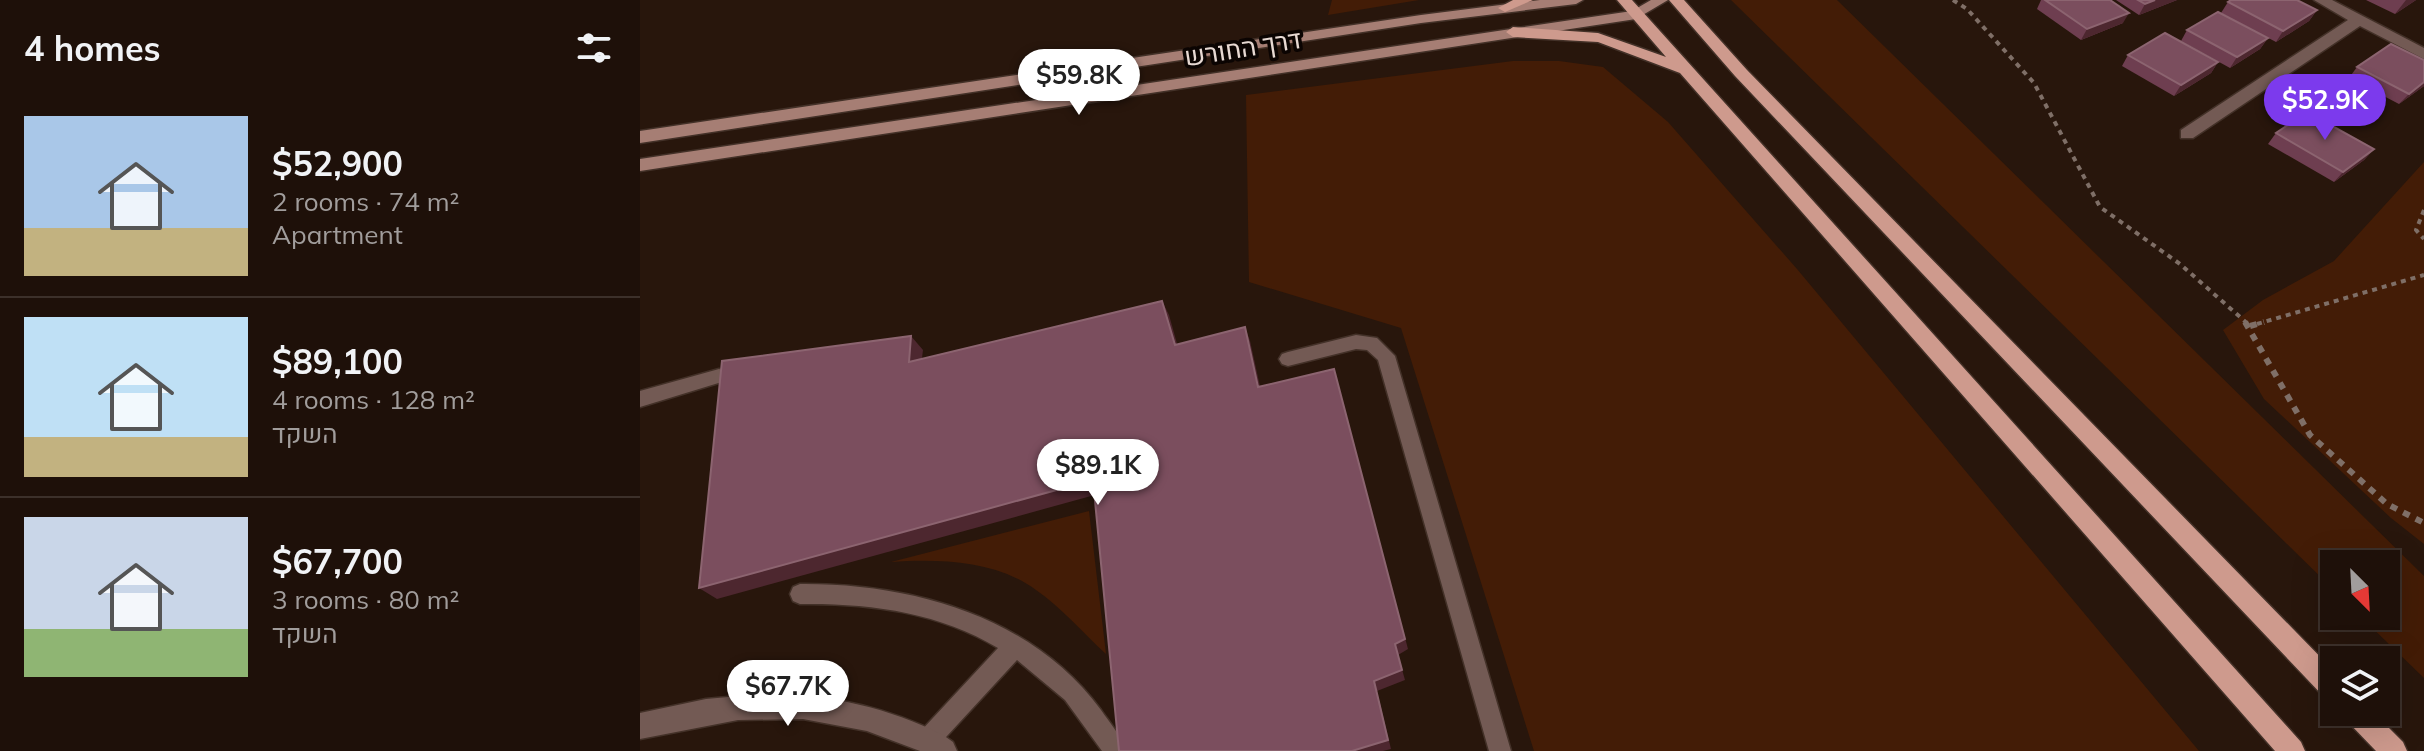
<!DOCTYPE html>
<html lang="en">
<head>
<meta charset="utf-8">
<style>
  :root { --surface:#1e1009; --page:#2b1e17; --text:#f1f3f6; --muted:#a19d9c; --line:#3c302a; --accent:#7c3aed }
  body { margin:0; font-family:Mulish,Heebo,sans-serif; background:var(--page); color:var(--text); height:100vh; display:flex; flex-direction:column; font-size:30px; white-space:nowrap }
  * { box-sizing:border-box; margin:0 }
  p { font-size:26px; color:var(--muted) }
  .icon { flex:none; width:44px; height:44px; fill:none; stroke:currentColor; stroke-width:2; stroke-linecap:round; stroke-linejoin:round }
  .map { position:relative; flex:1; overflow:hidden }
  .panel { display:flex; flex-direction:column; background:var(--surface); width:640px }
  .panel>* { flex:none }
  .needle { width:52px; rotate:156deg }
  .buttons { position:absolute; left:1680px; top:550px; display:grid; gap:16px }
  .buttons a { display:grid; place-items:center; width:80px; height:80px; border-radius:0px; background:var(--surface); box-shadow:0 8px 32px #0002,0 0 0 2px var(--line); font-size:40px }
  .price { position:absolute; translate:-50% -68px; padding:0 18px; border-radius:28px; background:#fff; color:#222; font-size:26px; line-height:52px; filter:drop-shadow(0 2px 4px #0008) }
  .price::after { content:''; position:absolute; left:50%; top:48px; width:24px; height:18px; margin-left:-12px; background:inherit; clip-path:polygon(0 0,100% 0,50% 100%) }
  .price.active { background:var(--accent); color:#fff }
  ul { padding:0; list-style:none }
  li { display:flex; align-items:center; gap:24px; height:200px; padding:0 24px }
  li+li { border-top:2px solid var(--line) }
  li span { display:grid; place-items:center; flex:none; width:224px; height:160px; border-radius:0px; color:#555 }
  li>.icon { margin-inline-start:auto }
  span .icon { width:96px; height:96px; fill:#fffc; stroke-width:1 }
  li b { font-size:34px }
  h2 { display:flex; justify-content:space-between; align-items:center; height:96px; padding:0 24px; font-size:34px }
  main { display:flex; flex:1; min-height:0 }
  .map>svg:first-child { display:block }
  .green { fill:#431c06 }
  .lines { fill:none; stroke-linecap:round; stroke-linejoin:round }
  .lane-casing { stroke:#433128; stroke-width:3 }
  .street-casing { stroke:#433128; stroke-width:3 }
  .secondary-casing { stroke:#433128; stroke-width:3 }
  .primary-casing { stroke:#433128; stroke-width:3 }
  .path-far1 { stroke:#7f6f67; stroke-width:4; stroke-dasharray:5 5; stroke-linecap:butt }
  .path { stroke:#7f6f67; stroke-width:6; stroke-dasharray:7 7; stroke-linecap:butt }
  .lane { fill:#735a54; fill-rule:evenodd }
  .street { fill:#735a54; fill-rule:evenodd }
  .secondary { fill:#a67e74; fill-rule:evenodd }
  .primary { fill:#ce9a8d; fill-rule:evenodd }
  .wall { fill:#6e3e50 }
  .shaded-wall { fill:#4d272f }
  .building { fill:#7b4e5e; stroke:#8c6470; stroke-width:2 }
  .labels { text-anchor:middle; stroke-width:7; stroke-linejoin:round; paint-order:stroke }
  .far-street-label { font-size:26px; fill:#e7d9d3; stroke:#0b0402 }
</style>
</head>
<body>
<main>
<section class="panel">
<h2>4 homes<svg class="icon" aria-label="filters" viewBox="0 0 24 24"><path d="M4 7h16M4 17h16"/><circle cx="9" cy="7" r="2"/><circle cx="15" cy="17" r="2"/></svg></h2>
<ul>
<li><span style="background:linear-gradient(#a9c7e8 70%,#c2b280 0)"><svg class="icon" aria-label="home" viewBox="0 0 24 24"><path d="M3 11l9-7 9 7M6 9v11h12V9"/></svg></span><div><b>$52,900</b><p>2 rooms · 74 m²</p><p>Apartment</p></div></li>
<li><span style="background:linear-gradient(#bfe0f5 75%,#c2b280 0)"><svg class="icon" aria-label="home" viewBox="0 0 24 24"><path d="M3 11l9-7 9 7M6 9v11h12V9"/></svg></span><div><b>$89,100</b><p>4 rooms · 128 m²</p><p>השקד</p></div></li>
<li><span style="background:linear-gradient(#c9d6e8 70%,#8fb573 0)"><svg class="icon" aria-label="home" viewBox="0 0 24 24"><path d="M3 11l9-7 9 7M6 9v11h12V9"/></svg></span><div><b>$67,700</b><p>3 rooms · 80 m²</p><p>השקד</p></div></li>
</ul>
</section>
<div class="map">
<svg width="1784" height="751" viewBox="0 0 1784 751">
  <rect width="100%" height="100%" fill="#28160c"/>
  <g class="green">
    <path d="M692,0H779L688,15Z"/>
    <path d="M1091,0H1197L1784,576V678L1720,616H1746V564H1694V590Z"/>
    <path d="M873,61H919L963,67L1028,122L1157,269L1559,751H894L761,328L609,282L606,95Z"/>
    <path d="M1784,162V544L1751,518L1624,399L1583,330L1623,300L1694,261Z"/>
    <path d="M449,511L466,654C443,633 421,607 396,590C355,560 299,559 251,562Z"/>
  </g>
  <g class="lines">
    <defs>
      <g id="lane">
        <path d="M716,335L737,338L755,356L871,751H849L738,360L727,350L716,349L648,366L642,364L639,359L642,354L648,352Z"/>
        <path d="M79,369L85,371L88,376L85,381L0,407V391Z"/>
        <path d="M160,584C271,583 392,616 461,710C470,723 481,736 487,751H462L425,700L377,660L295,749H279L276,741L279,733L358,648C298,612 229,603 160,604L153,601L150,594L153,587Z"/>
      </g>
      <g id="street">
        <path d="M1674,0H1692L1784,48V59L1720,26L1553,138H1541V130L1708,20Z"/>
        <path d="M131,693C191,695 249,708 303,735L313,742L317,751H280L227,731L163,719L98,720L0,739V713L66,699Z"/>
      </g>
      <g id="secondary">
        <path d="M900,0H943L936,4L781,23L0,143V131L781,15Z"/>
        <path d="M1011,0H1028L996,19L0,171V159L992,11Z"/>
      </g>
      <g id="primary">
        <path d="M873,0H893L865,12L858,8Z"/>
        <path d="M977,0H992L1661,742L1665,751H1635L1040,73L958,42L873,37L866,32L873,27L958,33L1026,57Z"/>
        <path d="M1029,0H1044L1107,70L1694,671V701L1685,698L1095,76Z"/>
        <path d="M1704,712H1733L1763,742L1767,751H1736L1707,721Z"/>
      </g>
    </defs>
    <use href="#lane" class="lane-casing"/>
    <use href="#street" class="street-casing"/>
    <use href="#secondary" class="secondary-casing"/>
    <use href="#primary" class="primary-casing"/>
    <g class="path-far1">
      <path d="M1313,0L1327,9L1394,83L1460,207L1540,264L1608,324"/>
      <path d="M1784,210L1776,230L1784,239"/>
      <path d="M1617,324L1784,275"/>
    </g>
    <g class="path">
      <path d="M1605,322L1670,435L1747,504L1784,523"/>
      <path d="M1610,326L1624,322"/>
    </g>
    <use href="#lane" class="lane"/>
    <use href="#street" class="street"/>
    <use href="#secondary" class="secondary"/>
    <use href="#primary" class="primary"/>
  </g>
  <g class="wall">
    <path d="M1401,0H1470L1483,23L1441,40L1397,9Z"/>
    <path d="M1476,0H1537L1499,15Z"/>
    <path d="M1726,0H1776L1755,14Z"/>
    <path d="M1588,2L1677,10L1669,21L1636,42L1581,13Z"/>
    <path d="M1547,30L1628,38L1620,49L1590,68L1541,41Z"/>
    <path d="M1488,55L1578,62L1571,73L1534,96L1482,66Z"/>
    <path d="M1784,60V86L1759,104L1709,78L1717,67Z"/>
    <path d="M1636,133L1734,149L1724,160L1694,182L1628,144Z"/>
  </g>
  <g class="shaded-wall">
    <path d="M1515,0H1537L1499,15L1505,4Z"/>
    <path d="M1766,0H1776L1755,14Z"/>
    <path d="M1677,10L1669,21L1636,42L1643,31Z"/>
    <path d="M1489,13L1483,23L1441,40L1447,29Z"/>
    <path d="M1628,38L1620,49L1590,68L1597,57Z"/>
    <path d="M1578,62L1571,73L1534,96L1541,85Z"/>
    <path d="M1784,82V86L1759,104L1769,94Z"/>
    <path d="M1734,149L1724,160L1694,182L1703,172Z"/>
    <path d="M522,301L529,315L541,358L535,345Z"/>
    <path d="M605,327L610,341L623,400L618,387Z"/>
    <path d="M271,336L283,350L280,375L269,362Z"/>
    <path d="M694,369L768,649L758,655L765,680L737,691L751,749L743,751H712L734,681L755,644Z"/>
    <path d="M453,480L462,493L77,599L59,588Z"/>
  </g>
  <g class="building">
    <path d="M1405,0H1470L1489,13L1447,29Z"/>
    <path d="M1498,0H1515L1505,4Z"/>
    <path d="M1591,0H1657L1677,10L1643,31L1588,2Z"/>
    <path d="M1578,12L1628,38L1597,57L1547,30Z"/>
    <path d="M1525,33L1578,62L1541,85L1488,55Z"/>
    <path d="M1751,44L1784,60V82L1769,94L1717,67Z"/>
    <path d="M1667,112L1734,149L1703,172L1636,133Z"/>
    <path d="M522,301L535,345L605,327L618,387L694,369L765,639L755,644L762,670L734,681L748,740L712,751H479L453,480L59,588L82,361L271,336L269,362Z"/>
  </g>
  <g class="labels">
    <g class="far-street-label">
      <text transform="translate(603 48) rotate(-9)" y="9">דרך החורש</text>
    </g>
  </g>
</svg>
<div class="buttons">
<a><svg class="needle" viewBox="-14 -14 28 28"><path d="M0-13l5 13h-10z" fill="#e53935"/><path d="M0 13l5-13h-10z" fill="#a19d9c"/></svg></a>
<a><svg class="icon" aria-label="layers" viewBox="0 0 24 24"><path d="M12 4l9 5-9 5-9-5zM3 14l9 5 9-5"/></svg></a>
</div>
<b class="price" style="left:439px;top:117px">$59.8K</b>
<b class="price active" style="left:1685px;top:142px">$52.9K</b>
<b class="price" style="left:458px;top:507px">$89.1K</b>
<b class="price" style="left:148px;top:728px">$67.7K</b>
</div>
</main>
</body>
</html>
